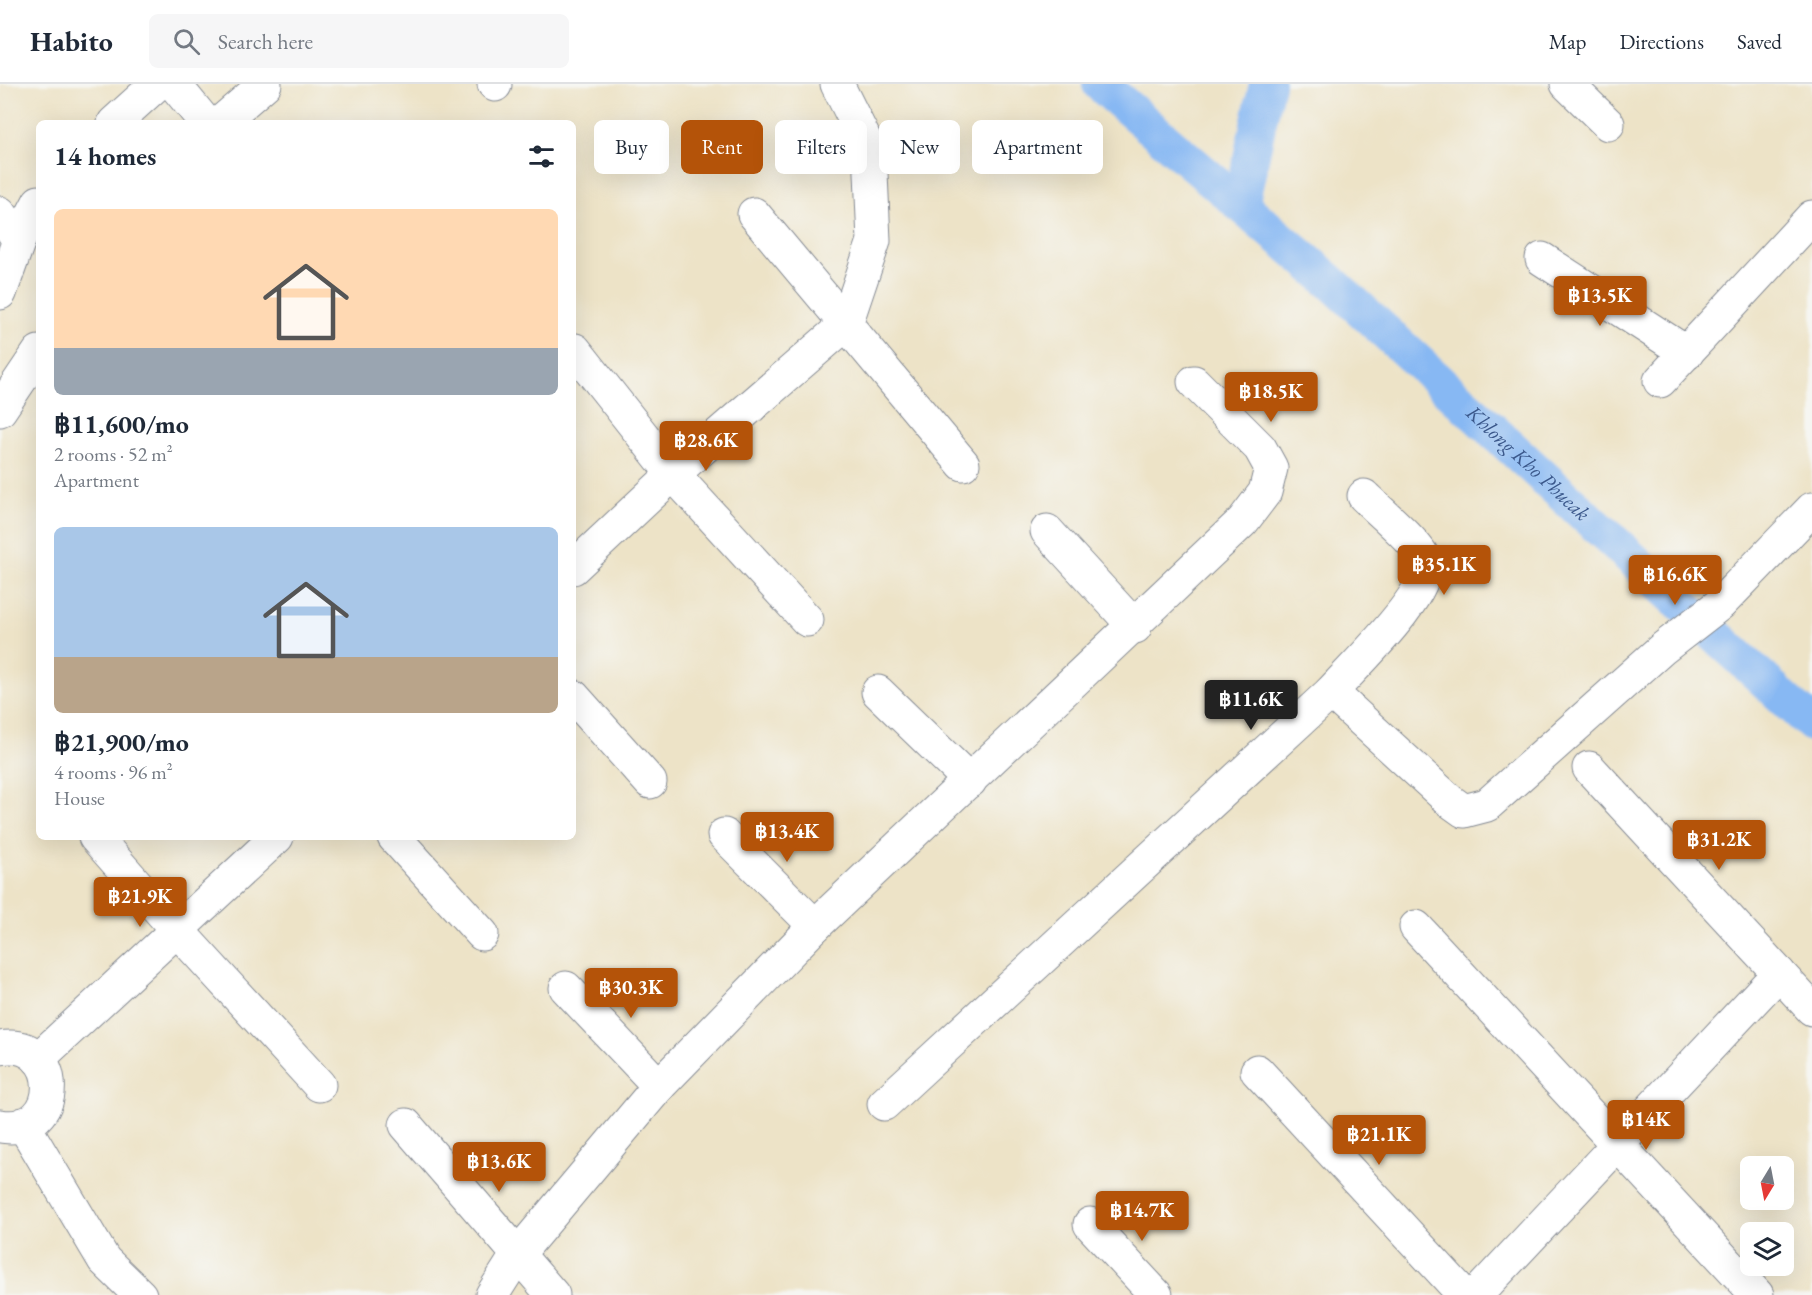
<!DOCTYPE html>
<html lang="en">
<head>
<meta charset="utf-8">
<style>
  :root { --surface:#fff; --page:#f6f6f7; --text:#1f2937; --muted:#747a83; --line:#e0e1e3; --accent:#b45309 }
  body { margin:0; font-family:"EB Garamond",serif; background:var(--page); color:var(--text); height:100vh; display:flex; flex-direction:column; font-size:22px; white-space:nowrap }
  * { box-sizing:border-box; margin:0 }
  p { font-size:20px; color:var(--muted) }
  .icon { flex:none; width:33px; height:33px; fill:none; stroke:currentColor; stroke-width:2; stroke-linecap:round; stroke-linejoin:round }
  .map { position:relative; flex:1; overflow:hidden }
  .sheet { position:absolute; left:36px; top:36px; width:540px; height:720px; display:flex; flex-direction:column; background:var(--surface); border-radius:9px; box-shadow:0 6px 24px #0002 }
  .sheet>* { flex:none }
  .top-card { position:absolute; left:594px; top:36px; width:570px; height:54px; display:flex; gap:12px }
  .needle { width:39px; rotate:190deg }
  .buttons { position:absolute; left:1740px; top:1072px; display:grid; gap:12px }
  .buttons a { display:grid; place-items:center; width:54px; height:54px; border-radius:9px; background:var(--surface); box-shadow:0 6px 24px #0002; font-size:30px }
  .price { position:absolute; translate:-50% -51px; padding:0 14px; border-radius:6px; background:var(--accent); color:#fff; font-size:20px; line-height:39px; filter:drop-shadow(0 2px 3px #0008) }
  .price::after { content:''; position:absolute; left:50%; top:36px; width:18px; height:14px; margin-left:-9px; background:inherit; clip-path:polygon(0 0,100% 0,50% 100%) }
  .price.selected { background:#222; color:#fff }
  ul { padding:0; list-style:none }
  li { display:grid; align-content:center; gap:12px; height:318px; padding:0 18px }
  li span { display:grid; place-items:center; height:186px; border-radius:9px; color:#555 }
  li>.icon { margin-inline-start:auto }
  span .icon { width:108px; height:108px; fill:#fffc; stroke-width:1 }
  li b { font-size:26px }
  h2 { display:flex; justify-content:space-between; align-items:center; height:72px; padding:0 18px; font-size:26px }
  .tag { padding:0 21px; border-radius:9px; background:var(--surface); box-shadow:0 6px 24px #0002; font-size:21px; line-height:54px }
  .tag.selected { background:var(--accent); color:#fff }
  header { display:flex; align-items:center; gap:36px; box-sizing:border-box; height:84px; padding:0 30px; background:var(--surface); border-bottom:2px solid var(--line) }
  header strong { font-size:28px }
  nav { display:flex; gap:33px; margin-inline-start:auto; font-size:21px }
  .search { width:420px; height:54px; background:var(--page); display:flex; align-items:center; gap:15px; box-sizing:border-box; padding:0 21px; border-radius:9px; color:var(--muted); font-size:22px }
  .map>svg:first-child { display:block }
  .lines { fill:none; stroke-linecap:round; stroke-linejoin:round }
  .canal { stroke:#87b8f3; stroke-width:36 }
  .minor-casing { stroke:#848992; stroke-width:35 }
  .minor { stroke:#fff; stroke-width:33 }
  .labels { text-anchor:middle; stroke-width:4.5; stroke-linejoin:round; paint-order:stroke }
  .water-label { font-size:21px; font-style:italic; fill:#3b588b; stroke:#f6f6f2 }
</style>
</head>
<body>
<header>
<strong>Habito</strong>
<div class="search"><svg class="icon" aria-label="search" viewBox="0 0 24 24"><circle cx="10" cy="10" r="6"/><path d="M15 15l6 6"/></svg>Search here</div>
<nav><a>Map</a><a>Directions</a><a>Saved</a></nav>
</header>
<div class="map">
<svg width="1812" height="1211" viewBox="0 0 1812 1211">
  <rect width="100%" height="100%" fill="#f6f6f2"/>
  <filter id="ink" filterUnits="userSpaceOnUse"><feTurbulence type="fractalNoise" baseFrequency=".0167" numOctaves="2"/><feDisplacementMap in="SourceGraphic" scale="12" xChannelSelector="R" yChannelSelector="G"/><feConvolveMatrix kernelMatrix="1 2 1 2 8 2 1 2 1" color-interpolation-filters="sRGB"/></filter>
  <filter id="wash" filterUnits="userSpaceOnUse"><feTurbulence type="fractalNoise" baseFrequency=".008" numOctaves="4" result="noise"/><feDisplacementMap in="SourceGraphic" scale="24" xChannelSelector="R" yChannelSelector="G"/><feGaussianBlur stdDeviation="1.35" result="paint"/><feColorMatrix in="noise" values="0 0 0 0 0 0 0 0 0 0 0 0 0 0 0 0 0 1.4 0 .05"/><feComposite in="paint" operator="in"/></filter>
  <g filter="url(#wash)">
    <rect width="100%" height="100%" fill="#ede3c7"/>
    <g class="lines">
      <g class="canal">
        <path id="s1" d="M1100,0L1330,197L1812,640"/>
        <path d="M1241,121L1267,0"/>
      </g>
    </g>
  </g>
  <g filter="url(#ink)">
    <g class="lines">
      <defs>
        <g id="minor">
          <path d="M174,0L206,39"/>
          <path d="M494,0L495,1"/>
          <path d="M1567,0L1608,40"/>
          <path d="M114,39L157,0"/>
          <path d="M220,39L265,0"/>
          <path d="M0,129L19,156"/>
          <path d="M754,130L963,380"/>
          <path d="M1542,175L1687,269"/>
          <path d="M0,209L19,156L39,118"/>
          <path d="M575,266L673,390L807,536"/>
          <path d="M1660,297L1812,133"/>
          <path d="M0,326L39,268"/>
          <path d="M1047,447L1135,543"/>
          <path d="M573,484L673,390L846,240L874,157L870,66L837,0"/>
          <path d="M878,608L970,697"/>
          <path d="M1331,608C1352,584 1436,506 1424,475C1419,460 1377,425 1364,412"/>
          <path d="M573,612L650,698"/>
          <path d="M1589,684L1812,925"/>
          <path d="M724,751L815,842"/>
          <path d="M95,753L176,845L319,1001"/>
          <path d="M394,753L482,850"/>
          <path d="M1416,843L1757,1211"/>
          <path d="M566,904L659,1002"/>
          <path d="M0,964C64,952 65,1053 0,1042"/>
          <path d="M38,975L277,753"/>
          <path d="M1257,987L1464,1211"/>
          <path d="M884,1020L1331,608L1450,717L1464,727L1487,721L1662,565L1720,520L1812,425"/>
          <path d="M23,1040L104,1176L140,1211"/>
          <path d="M406,1041L553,1211"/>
          <path d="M1090,1140L1156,1211"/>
          <path d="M492,1211L518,1170L659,1002L815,842L1243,437L1265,408L1271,384L1260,364L1194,298"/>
          <path d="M1476,1211L1779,889"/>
        </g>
      </defs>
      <use href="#minor" class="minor-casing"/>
      <use href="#minor" class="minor"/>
    </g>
  </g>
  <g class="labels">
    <g class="water-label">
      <text dy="7" stroke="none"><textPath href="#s1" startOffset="572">Khlong Kho Phueak</textPath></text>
    </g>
  </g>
</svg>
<div class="buttons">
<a><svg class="needle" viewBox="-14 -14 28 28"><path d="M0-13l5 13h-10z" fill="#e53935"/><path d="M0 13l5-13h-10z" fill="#747a83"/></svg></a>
<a><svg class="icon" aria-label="layers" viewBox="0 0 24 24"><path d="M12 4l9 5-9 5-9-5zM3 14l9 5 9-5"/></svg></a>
</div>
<b class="price" style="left:1600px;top:243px">฿13.5K</b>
<b class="price" style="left:1271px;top:339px">฿18.5K</b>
<b class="price" style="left:706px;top:388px">฿28.6K</b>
<b class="price" style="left:1444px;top:512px">฿35.1K</b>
<b class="price" style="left:1675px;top:522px">฿16.6K</b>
<b class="price selected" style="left:1251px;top:647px">฿11.6K</b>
<b class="price" style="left:787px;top:779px">฿13.4K</b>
<b class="price" style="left:1719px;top:787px">฿31.2K</b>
<b class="price" style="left:140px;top:844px">฿21.9K</b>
<b class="price" style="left:631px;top:935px">฿30.3K</b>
<b class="price" style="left:1646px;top:1067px">฿14K</b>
<b class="price" style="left:1379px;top:1082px">฿21.1K</b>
<b class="price" style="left:499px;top:1109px">฿13.6K</b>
<b class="price" style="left:1142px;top:1158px">฿14.7K</b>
<div class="top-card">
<a class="tag">Buy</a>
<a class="tag selected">Rent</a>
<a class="tag">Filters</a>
<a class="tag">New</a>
<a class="tag">Apartment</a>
</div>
<section class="sheet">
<h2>14 homes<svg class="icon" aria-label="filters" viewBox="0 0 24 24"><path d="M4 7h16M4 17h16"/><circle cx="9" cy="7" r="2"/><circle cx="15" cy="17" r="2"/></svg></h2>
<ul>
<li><span style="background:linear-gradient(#ffd9b3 75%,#9aa5b1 0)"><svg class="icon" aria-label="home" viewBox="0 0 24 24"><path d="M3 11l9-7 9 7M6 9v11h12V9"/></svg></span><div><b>฿11,600/mo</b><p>2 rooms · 52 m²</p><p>Apartment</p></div></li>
<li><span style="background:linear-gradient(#a9c7e8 70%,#b9a48a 0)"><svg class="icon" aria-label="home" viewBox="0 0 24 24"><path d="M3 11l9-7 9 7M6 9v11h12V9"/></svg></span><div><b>฿21,900/mo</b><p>4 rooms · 96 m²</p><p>House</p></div></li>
</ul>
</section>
</div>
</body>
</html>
